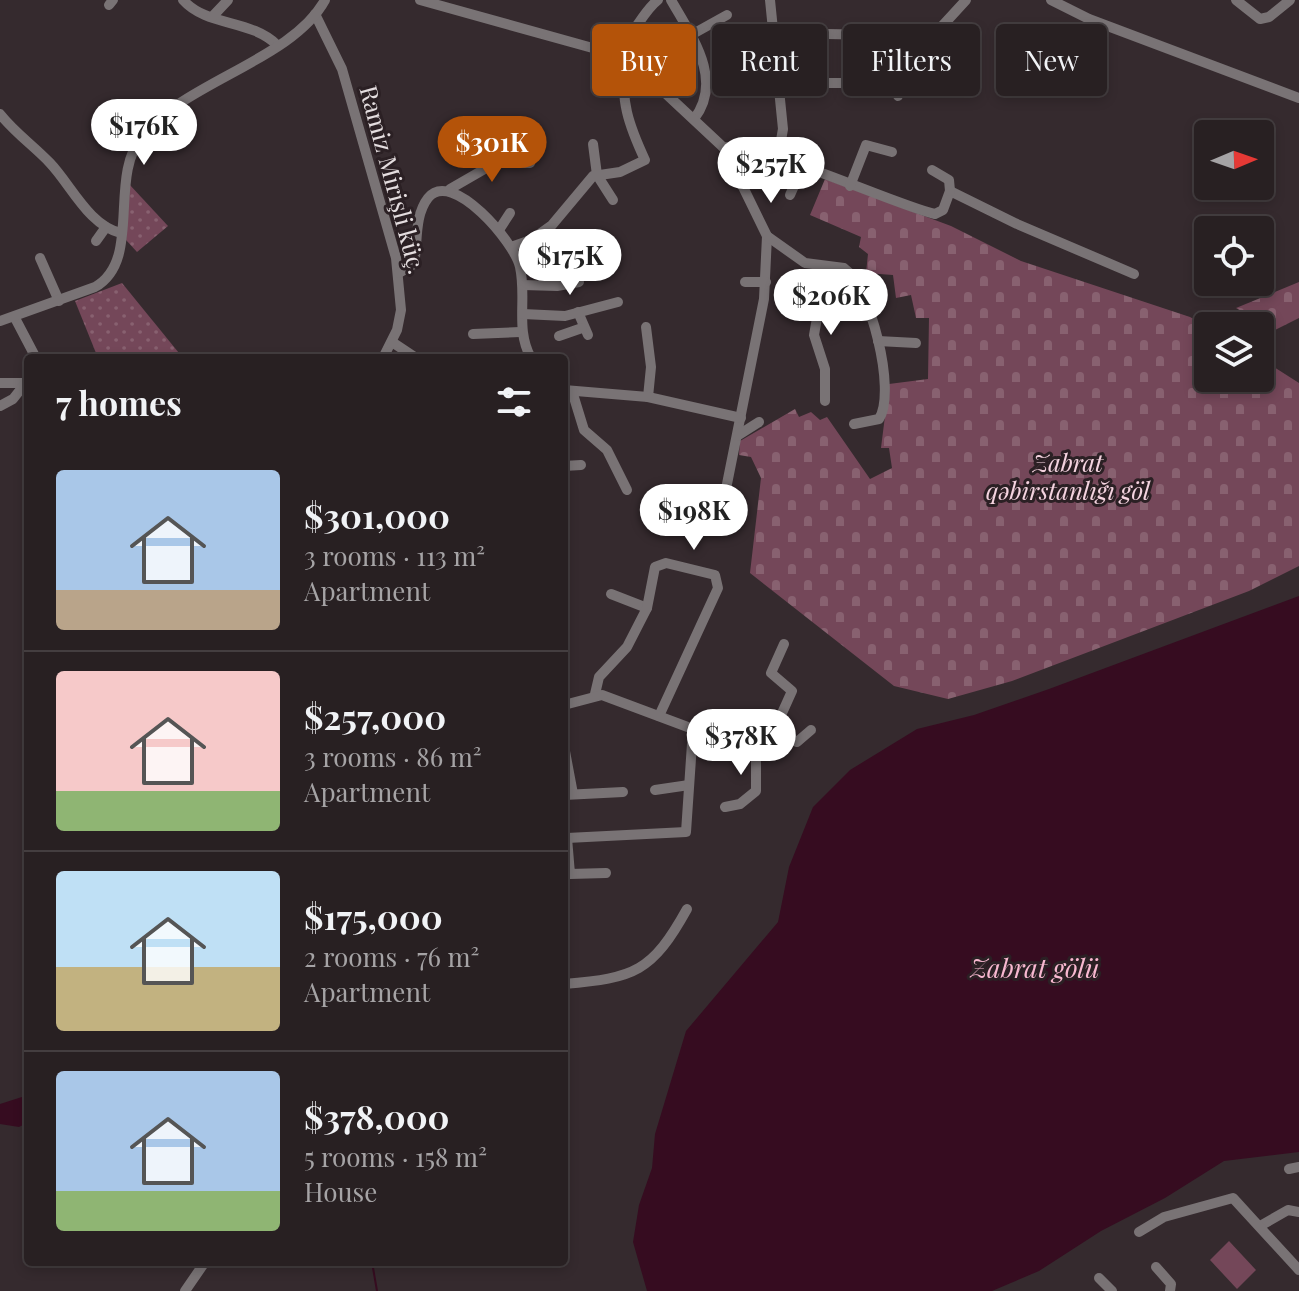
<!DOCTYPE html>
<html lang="en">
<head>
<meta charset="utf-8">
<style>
  :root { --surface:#282022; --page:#30282a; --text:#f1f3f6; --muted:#a5a3a5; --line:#443e40; --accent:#b45309 }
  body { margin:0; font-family:"Playfair Display",serif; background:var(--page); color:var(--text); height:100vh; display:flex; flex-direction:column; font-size:30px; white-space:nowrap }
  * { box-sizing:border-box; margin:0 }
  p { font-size:26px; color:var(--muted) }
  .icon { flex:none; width:44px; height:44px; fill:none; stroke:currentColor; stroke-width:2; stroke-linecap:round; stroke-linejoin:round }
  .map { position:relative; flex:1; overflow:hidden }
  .side { position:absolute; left:24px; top:354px; width:544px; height:912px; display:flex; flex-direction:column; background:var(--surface); border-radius:8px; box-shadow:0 4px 12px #0003,0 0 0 2px var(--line) }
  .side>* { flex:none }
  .hud { position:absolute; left:592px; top:24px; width:586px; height:72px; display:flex; gap:16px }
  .needle { width:52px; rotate:88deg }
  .tools { position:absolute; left:1194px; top:120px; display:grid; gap:16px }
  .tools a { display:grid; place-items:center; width:80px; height:80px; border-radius:8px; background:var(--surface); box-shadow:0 4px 12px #0003,0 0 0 2px var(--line); font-size:40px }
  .price { position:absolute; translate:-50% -68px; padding:0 18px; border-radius:28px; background:#fff; color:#222; font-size:26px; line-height:52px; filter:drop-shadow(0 2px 4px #0008) }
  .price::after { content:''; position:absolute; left:50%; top:48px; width:24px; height:18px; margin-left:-12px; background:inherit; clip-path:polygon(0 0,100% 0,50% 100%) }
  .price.active { background:var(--accent); color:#fff }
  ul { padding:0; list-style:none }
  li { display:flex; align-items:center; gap:24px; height:200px; padding:0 32px }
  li+li { border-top:2px solid var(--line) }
  li span { display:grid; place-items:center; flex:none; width:224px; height:160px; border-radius:8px; color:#555 }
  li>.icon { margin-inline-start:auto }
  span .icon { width:96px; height:96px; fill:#fffc; stroke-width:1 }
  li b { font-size:34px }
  h2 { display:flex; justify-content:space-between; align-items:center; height:96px; padding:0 32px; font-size:34px }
  .tag { padding:0 28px; border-radius:8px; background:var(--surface); box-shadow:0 4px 12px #0003,0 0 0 2px var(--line); font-size:28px; line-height:72px }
  .tag.active { background:var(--accent); color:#fff }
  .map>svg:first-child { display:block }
  .grass { fill:url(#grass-dots) }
  .cemetery { fill:url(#cemetery-stones) }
  .pitch { fill:#744759 }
  .water { fill:#360c20 }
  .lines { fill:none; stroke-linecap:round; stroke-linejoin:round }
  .stream { stroke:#360c20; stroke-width:2 }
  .minor { stroke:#797375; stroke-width:10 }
  .labels { text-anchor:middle; stroke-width:6; stroke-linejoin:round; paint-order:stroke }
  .street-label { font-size:24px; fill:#e4dddf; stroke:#2b2024 }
  .park-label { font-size:24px; font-style:italic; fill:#f5d4e0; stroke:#2b2024 }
  .water-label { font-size:26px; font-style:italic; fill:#f8b8d0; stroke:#2b2024 }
</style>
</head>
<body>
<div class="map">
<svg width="1299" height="1291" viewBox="0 0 1299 1291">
  <defs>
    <pattern id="grass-dots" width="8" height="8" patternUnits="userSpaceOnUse" patternTransform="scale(2)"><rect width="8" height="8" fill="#744759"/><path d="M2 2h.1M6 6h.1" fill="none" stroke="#886170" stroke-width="1.8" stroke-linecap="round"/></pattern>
    <pattern id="cemetery-stones" width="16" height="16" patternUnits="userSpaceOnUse" patternTransform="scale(2)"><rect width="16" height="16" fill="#744759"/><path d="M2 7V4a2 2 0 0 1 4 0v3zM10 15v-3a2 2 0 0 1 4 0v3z" fill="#886170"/></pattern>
  </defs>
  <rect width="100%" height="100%" fill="#352a2e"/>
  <g class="grass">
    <path d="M129,184L168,226L137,252L126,240Z"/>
    <path d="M122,283L183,358H98L75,301Z"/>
  </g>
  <g class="cemetery">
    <path d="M825,179L951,226L1021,261L1190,317L1208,327V378H1260V358L1299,383V566L1249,591L1012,681L948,699L894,686L750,573L761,478L751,457L739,455L740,441L795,409L799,417L811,412L820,420L827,417L870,479L892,468L889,448H881L889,384L928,379L929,318H916L911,295L896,298L893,275L866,273L868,254L859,247L861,237L810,215Z"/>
    <path d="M1299,282V318L1275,330L1236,308Z"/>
  </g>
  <path class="pitch" d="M1229,1241L1256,1270L1237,1289L1210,1260Z"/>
  <g class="water">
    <path d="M1299,596V1152L1224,1161L1165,1198L1101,1231L1039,1271L992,1291H647L633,1242L639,1205L652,1168L655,1134L686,1031L778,922L789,867L813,807L850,770L917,729L974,715L1049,689Z"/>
    <path d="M25,1096L28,1101L27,1123L19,1127L0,1124V1104Z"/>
  </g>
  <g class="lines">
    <path class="stream" d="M372,1262L377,1291"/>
    <g class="minor">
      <path d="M183,0C207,27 251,19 277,45"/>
      <path d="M420,0L607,52C629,49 640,13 658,0"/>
      <path d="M671,0C692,37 724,80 694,119"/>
      <path d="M770,0L783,129L778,157"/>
      <path d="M1051,0L1089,19L1299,98"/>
      <path d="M1236,0L1260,19L1269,17L1290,0"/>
      <path d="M109,5L113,0"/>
      <path d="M315,14L342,69L396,258L401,310L397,330L383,358"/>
      <path d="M212,17L228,0"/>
      <path d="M774,33L933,36"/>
      <path d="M691,35L727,15"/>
      <path d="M618,49L724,148L767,236L764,299L718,529"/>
      <path d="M921,65L933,36L966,0"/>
      <path d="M781,83H881L894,87L898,96"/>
      <path d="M0,114C15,133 34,146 50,163C71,185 89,226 121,233"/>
      <path d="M593,144L597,175L613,200"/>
      <path d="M724,148C751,138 895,205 935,214L943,210L950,191L1017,224L1134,274"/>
      <path d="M932,170L949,180L950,191"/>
      <path d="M850,186L866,145L892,152"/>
      <path d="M450,189L495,163H530"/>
      <path d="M790,195L802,168"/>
      <path d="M499,230L510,213"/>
      <path d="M767,236L805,263L844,268C870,286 897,391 879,419L854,424"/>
      <path d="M96,241L106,227"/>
      <path d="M511,247L531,240L552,225L593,176L620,172L645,160C632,132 615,93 630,62"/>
      <path d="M40,258L59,301"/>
      <path d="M399,273L414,264C418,243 414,216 428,198C452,168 515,243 520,267C527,299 515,329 531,358"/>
      <path d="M745,282H766"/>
      <path d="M523,285L557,286L579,282"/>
      <path d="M578,312L588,335"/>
      <path d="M523,314L565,316L618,302"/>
      <path d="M15,318L36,358"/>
      <path d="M0,321L95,287C143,260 107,177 143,135C187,81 292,60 325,0"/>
      <path d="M646,327L651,367L648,397"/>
      <path d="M473,334L520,332"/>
      <path d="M559,336L582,328"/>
      <path d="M878,341L916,343"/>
      <path d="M392,342L416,358"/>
      <path d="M0,383H25"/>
      <path d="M564,390L648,397L741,418"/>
      <path d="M572,391L584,430L607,450L627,490"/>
      <path d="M825,401V369L814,335L826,267"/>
      <path d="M0,406L13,399L28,380"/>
      <path d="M737,436L759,422"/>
      <path d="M564,466L581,465"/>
      <path d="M611,594L647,608"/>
      <path d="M595,694L599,677L627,647L647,608L655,567L666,563L715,575L718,588L659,716"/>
      <path d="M564,705L602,695L693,729L743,743L756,751L769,742L792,691L771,673L784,644"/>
      <path d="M774,730L797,742L811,730"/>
      <path d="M564,746L573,794"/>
      <path d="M655,790L689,785"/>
      <path d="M564,795L623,792"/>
      <path d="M725,807L740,804L756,791V751"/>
      <path d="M606,873L570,874L567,838L686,832L693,729"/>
      <path d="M564,984C635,978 652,972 687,909"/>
      <path d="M1289,1169L1299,1167"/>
      <path d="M1260,1226L1288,1210L1299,1212"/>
      <path d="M1139,1232L1164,1217L1233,1198L1299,1270"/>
      <path d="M1156,1267L1171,1284L1170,1291"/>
      <path d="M1099,1278L1112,1291"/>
      <path d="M185,1291L205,1262"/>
    </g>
  </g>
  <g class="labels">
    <g class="street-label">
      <text transform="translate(392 180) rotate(75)" y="8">Ramiz Mirişli küç.</text>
    </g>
    <g class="park-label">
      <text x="1068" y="472">Zabrat<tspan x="1068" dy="28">qəbirstanlığı göl</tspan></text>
    </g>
    <g class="water-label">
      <text x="1035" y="978">Zabrat gölü</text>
    </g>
  </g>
</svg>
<div class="tools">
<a><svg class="needle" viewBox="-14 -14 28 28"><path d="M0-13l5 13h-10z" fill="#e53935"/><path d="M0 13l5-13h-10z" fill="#a5a3a5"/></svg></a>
<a><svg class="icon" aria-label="locate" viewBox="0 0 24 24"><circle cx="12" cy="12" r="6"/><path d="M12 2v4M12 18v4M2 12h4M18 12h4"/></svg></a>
<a><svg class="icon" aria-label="layers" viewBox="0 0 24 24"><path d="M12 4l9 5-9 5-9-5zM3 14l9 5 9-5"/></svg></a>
</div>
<b class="price" style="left:144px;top:167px">$176K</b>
<b class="price active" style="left:492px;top:184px">$301K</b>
<b class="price" style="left:771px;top:205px">$257K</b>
<b class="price" style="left:570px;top:297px">$175K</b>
<b class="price" style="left:831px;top:337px">$206K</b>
<b class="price" style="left:694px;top:552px">$198K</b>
<b class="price" style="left:741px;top:777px">$378K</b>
<div class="hud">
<a class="tag active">Buy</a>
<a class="tag">Rent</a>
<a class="tag">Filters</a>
<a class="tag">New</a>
</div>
<section class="side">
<h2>7 homes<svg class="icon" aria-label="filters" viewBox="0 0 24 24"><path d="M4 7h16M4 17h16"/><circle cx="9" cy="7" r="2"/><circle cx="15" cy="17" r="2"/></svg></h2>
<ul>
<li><span style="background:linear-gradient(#a9c7e8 75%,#b9a48a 0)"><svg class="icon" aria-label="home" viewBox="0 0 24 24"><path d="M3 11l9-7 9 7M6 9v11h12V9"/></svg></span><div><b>$301,000</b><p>3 rooms · 113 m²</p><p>Apartment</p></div></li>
<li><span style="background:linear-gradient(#f6c9c9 75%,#8fb573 0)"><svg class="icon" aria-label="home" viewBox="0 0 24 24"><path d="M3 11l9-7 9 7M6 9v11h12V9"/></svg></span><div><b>$257,000</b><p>3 rooms · 86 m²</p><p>Apartment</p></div></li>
<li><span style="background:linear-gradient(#bfe0f5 60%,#c2b280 0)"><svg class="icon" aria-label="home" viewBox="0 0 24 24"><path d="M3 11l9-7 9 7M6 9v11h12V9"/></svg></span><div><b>$175,000</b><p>2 rooms · 76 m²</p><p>Apartment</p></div></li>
<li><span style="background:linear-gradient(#a9c7e8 75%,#8fb573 0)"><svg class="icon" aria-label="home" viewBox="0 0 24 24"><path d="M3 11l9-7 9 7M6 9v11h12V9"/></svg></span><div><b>$378,000</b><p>5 rooms · 158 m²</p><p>House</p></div></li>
</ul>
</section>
</div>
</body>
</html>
